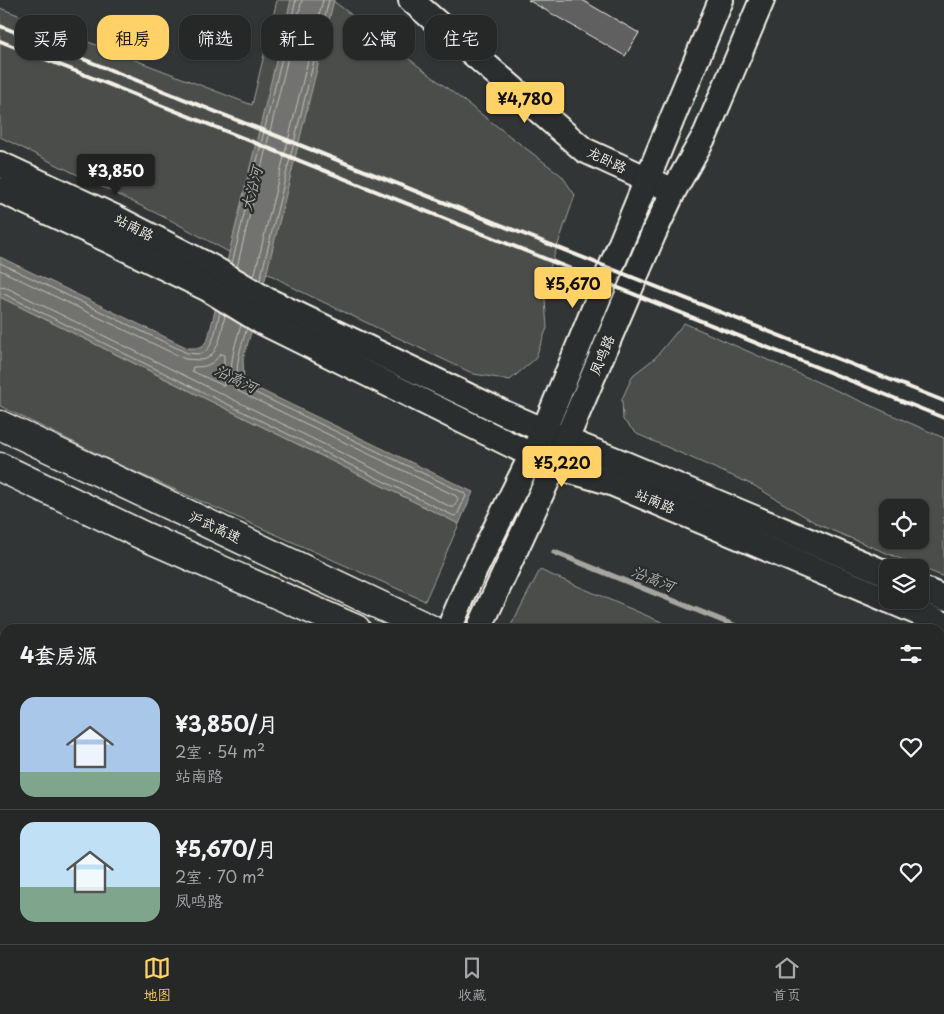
<!DOCTYPE html>
<html lang="zh">
<head>
<meta charset="utf-8">
<style>
  :root { --surface:#262828; --page:#2e3030; --text:#f1f3f6; --muted:#a4a6a8; --line:#424445; --accent:#ffd166 }
  body { margin:0; font-family:"Playpen Sans","LXGW WenKai TC",sans-serif; background:var(--page); color:var(--text); height:100vh; display:flex; flex-direction:column; font-size:19px; white-space:nowrap }
  * { box-sizing:border-box; margin:0 }
  p { font-size:16px; color:var(--muted) }
  .icon { flex:none; width:28px; height:28px; fill:none; stroke:currentColor; stroke-width:2; stroke-linecap:round; stroke-linejoin:round }
  .map { position:relative; flex:1; overflow:hidden }
  .drawer { position:absolute; left:0px; top:624px; width:945px; height:321px; display:flex; flex-direction:column; background:var(--surface); border-radius:15px 15px 0 0; box-shadow:0 1px 4px #0004,0 0 0 1px var(--line) }
  .drawer>* { flex:none }
  .guide { position:absolute; left:15px; top:15px; width:500px; height:45px; display:flex; gap:10px }
  .tools { position:absolute; left:879px; top:499px; display:grid; gap:10px }
  .tools a { display:grid; place-items:center; width:50px; height:50px; border-radius:10px; background:var(--surface); box-shadow:0 1px 4px #0004,0 0 0 1px var(--line); font-size:25px }
  .price { position:absolute; translate:-50% -42px; padding:0 11px; border-radius:5px; background:var(--accent); color:#111; font-size:16px; line-height:32px; filter:drop-shadow(0 1px 2px #0008) }
  .price::after { content:''; position:absolute; left:50%; top:30px; width:15px; height:11px; margin-left:-8px; background:inherit; clip-path:polygon(0 0,100% 0,50% 100%) }
  .price.active { background:#222; color:#fff }
  ul { padding:0; list-style:none }
  li { display:flex; align-items:center; gap:15px; height:125px; padding:0 20px }
  li+li { border-top:1px solid var(--line) }
  li span { display:grid; place-items:center; flex:none; width:140px; height:100px; border-radius:15px; color:#555 }
  li>.icon { margin-inline-start:auto }
  span .icon { width:60px; height:60px; fill:#fffc; stroke-width:1 }
  li b { font-size:21px }
  h2 { display:flex; justify-content:space-between; align-items:center; height:60px; padding:0 20px; font-size:21px }
  .chip { padding:0 18px; border-radius:15px; background:var(--surface); box-shadow:0 1px 4px #0004,0 0 0 1px var(--line); font-size:18px; line-height:45px }
  .chip.active { background:var(--accent); color:#111 }
  .tabs { display:flex; justify-content:space-around; align-items:center; height:70px; border-top:1px solid var(--line); background:var(--surface); font-size:14px; color:var(--muted) }
  .tabs a { display:grid; justify-items:center; gap:2px }
  .tabs .active { color:var(--accent) }
  .map>svg:first-child { display:block }
  .green { fill:#4b4d4c; stroke:#a09f9a; fill-rule:evenodd }
  .water { fill:#727370; stroke:#a6a5a0 }
  .lines { fill:none; stroke-linecap:round; stroke-linejoin:round }
  .shore { stroke:#c0bfb8; stroke-width:1 }
  .stream { stroke:#a6a5a0; stroke-width:5.5 }
  .building { fill:#5f605f; stroke:#f4f1e8 }
  .service-casing { stroke:#f4f1e8; stroke-width:14 }
  .tertiary-casing { stroke:#f4f1e8; stroke-width:28 }
  .motorway-casing { stroke:#f4f1e8; stroke-width:31 }
  .service { stroke:#2a2d2e; stroke-width:10 }
  .tertiary { stroke:#2a2d2e; stroke-width:24 }
  .motorway { stroke:#2a2d2e; stroke-width:28 }
  .rail { stroke:#f4f1e8; stroke-width:4 }
  .labels { text-anchor:middle; stroke-width:4.5; stroke-linejoin:round; paint-order:stroke }
  .street-label { font-size:14px; fill:#f4f1e8; stroke:#2a2d2e }
  .water-label { font-size:15px; font-style:italic; fill:#b3b2ac; stroke:#2a2d2e }
</style>
</head>
<body>
<div class="map">
<svg width="944" height="944" viewBox="0 0 944 944">
  <rect width="100%" height="100%" fill="#323535"/>
  <filter id="ink" filterUnits="userSpaceOnUse"><feTurbulence type="fractalNoise" baseFrequency=".02" numOctaves="2"/><feDisplacementMap in="SourceGraphic" scale="10" xChannelSelector="R" yChannelSelector="G"/><feConvolveMatrix kernelMatrix="1 2 1 2 8 2 1 2 1" color-interpolation-filters="sRGB"/></filter>
  <g filter="url(#ink)">
    <g class="green">
      <path d="M277,0H332L562,176L575,195L544,285L547,328L535,359L510,380L474,374L298,290L174,222L0,137V8L252,105Z"/>
      <path d="M0,297L459,524L425,601L122,466L0,406Z"/>
      <path d="M684,323L944,438V577L819,525L753,485L637,434L623,420L622,399L633,375L655,358ZM888,508H920V540H888Z"/>
      <path d="M540,570L678,629H509Z"/>
      <path d="M940,738L944,740V830L940,829Z"/>
    </g>
    <path class="water" d="M291,0H334L256,316L243,359L244,382L473,492L459,524L0,297V257L188,348H201L208,339Z"/>
    <g class="lines">
      <g class="shore">
        <path d="M0,263L187,353C191,353 199,355 203,353C214,348 217,322 220,312"/>
        <path d="M232,264L296,0"/>
        <path d="M237,267L302,0"/>
        <path d="M0,270L185,359C192,359 200,361 206,359C220,352 222,328 225,315"/>
        <path d="M254,277L323,0"/>
        <path d="M260,280L329,0"/>
        <path d="M0,287L7,288L451,507H454L458,499L456,496L238,391C224,375 236,342 241,325"/>
        <path d="M0,293L4,294L454,516L457,515L466,496L464,493L241,386C232,370 242,344 247,328"/>
        <path d="M220,354H223L224,356V386L192,371L193,367C206,367 213,365 220,354Z"/>
      </g>
      <g class="stream">
        <path d="M554,552L743,629"/>
        <path d="M940,709L944,711"/>
      </g>
    </g>
    <g class="building">
      <path d="M528,0H582L639,33L625,56Z"/>
      <path d="M0,713L5,715V940H260L258,944H0Z"/>
    </g>
    <g class="lines">
      <defs>
        <g id="service">
          <path d="M540,940L550,944"/>
          <path d="M275,944L277,940"/>
          <path d="M451,944L453,940"/>
        </g>
        <g id="tertiary">
          <path d="M411,0L584,150L663,186"/>
          <path d="M0,164L114,217L213,268L267,300L502,412L566,440L618,461L888,574"/>
          <path d="M0,190L108,240L208,289L262,322L554,466L609,482L888,600"/>
          <path d="M920,588L944,598"/>
          <path d="M888,600L944,624"/>
          <path d="M449,629L468,584L544,430L721,0"/>
          <path d="M479,629L566,440L653,235L674,190L706,133L762,0"/>
          <path d="M330,944L331,940"/>
          <path d="M354,944L356,940"/>
        </g>
        <g id="motorway">
          <path d="M0,425L430,629"/>
          <path d="M0,467L146,537L356,629"/>
          <path d="M940,846L944,848"/>
          <path d="M940,881L944,883"/>
        </g>
      </defs>
      <use href="#service" class="service-casing"/>
      <use href="#tertiary" class="tertiary-casing"/>
      <use href="#motorway" class="motorway-casing"/>
      <use href="#service" class="service"/>
      <use href="#tertiary" class="tertiary"/>
      <use href="#motorway" class="motorway"/>
      <g class="rail">
        <path d="M0,26L944,401"/>
        <path d="M0,41L944,418"/>
      </g>
    </g>
  </g>
  <g class="labels">
    <g class="street-label">
      <text transform="translate(607 160) rotate(26)" y="5">龙卧路</text>
      <text transform="translate(134 227) rotate(27)" y="5">站南路</text>
      <text transform="translate(602 355) rotate(-67)" y="5">凤鸣路</text>
      <text transform="translate(655 501) rotate(23)" y="5">站南路</text>
      <text transform="translate(215 527) rotate(25)" y="5">沪武高速</text>
    </g>
    <g class="water-label">
      <text transform="translate(252 189) rotate(-75)" y="5">大沿河</text>
      <text transform="translate(236 379) rotate(26)" y="5">沿高河</text>
      <text transform="translate(653 579) rotate(22)" y="5">沿高河</text>
    </g>
  </g>
</svg>
<div class="tools">
<a><svg class="icon" aria-label="locate" viewBox="0 0 24 24"><circle cx="12" cy="12" r="6"/><path d="M12 2v4M12 18v4M2 12h4M18 12h4"/></svg></a>
<a><svg class="icon" aria-label="layers" viewBox="0 0 24 24"><path d="M12 4l9 5-9 5-9-5zM3 14l9 5 9-5"/></svg></a>
</div>
<b class="price" style="left:525px;top:124px">¥4,780</b>
<b class="price active" style="left:116px;top:196px">¥3,850</b>
<b class="price" style="left:573px;top:309px">¥5,670</b>
<b class="price" style="left:562px;top:488px">¥5,220</b>
<div class="guide">
<a class="chip">买房</a>
<a class="chip active">租房</a>
<a class="chip">筛选</a>
<a class="chip">新上</a>
<a class="chip">公寓</a>
<a class="chip">住宅</a>
</div>
<section class="drawer">
<h2>4套房源<svg class="icon" aria-label="filters" viewBox="0 0 24 24"><path d="M4 7h16M4 17h16"/><circle cx="9" cy="7" r="2"/><circle cx="15" cy="17" r="2"/></svg></h2>
<ul>
<li><span style="background:linear-gradient(#a9c7e8 75%,#7fa58c 0)"><svg class="icon" aria-label="home" viewBox="0 0 24 24"><path d="M3 11l9-7 9 7M6 9v11h12V9"/></svg></span><div><b>¥3,850/月</b><p>2室 · 54 m²</p><p>站南路</p></div><svg class="icon" aria-label="heart" viewBox="0 0 24 24"><path d="M12 20l-8-8c-3-5 5-10 8-4 3-6 11-1 8 4z"/></svg></li>
<li><span style="background:linear-gradient(#bfe0f5 65%,#7fa58c 0)"><svg class="icon" aria-label="home" viewBox="0 0 24 24"><path d="M3 11l9-7 9 7M6 9v11h12V9"/></svg></span><div><b>¥5,670/月</b><p>2室 · 70 m²</p><p>凤鸣路</p></div><svg class="icon" aria-label="heart" viewBox="0 0 24 24"><path d="M12 20l-8-8c-3-5 5-10 8-4 3-6 11-1 8 4z"/></svg></li>
</ul>
</section>
</div>
<nav class="tabs">
<a class="active"><svg class="icon" aria-label="map" viewBox="0 0 24 24"><path d="M3 6l6-2 6 2 6-2v14l-6 2-6-2-6 2zM9 4v14M15 6v14"/></svg>地图</a>
<a><svg class="icon" aria-label="saved" viewBox="0 0 24 24"><path d="M7 4h10v16l-5-4-5 4z"/></svg>收藏</a>
<a><svg class="icon" aria-label="home" viewBox="0 0 24 24"><path d="M3 11l9-7 9 7M6 9v11h12V9"/></svg>首页</a>
</nav>
</body>
</html>
